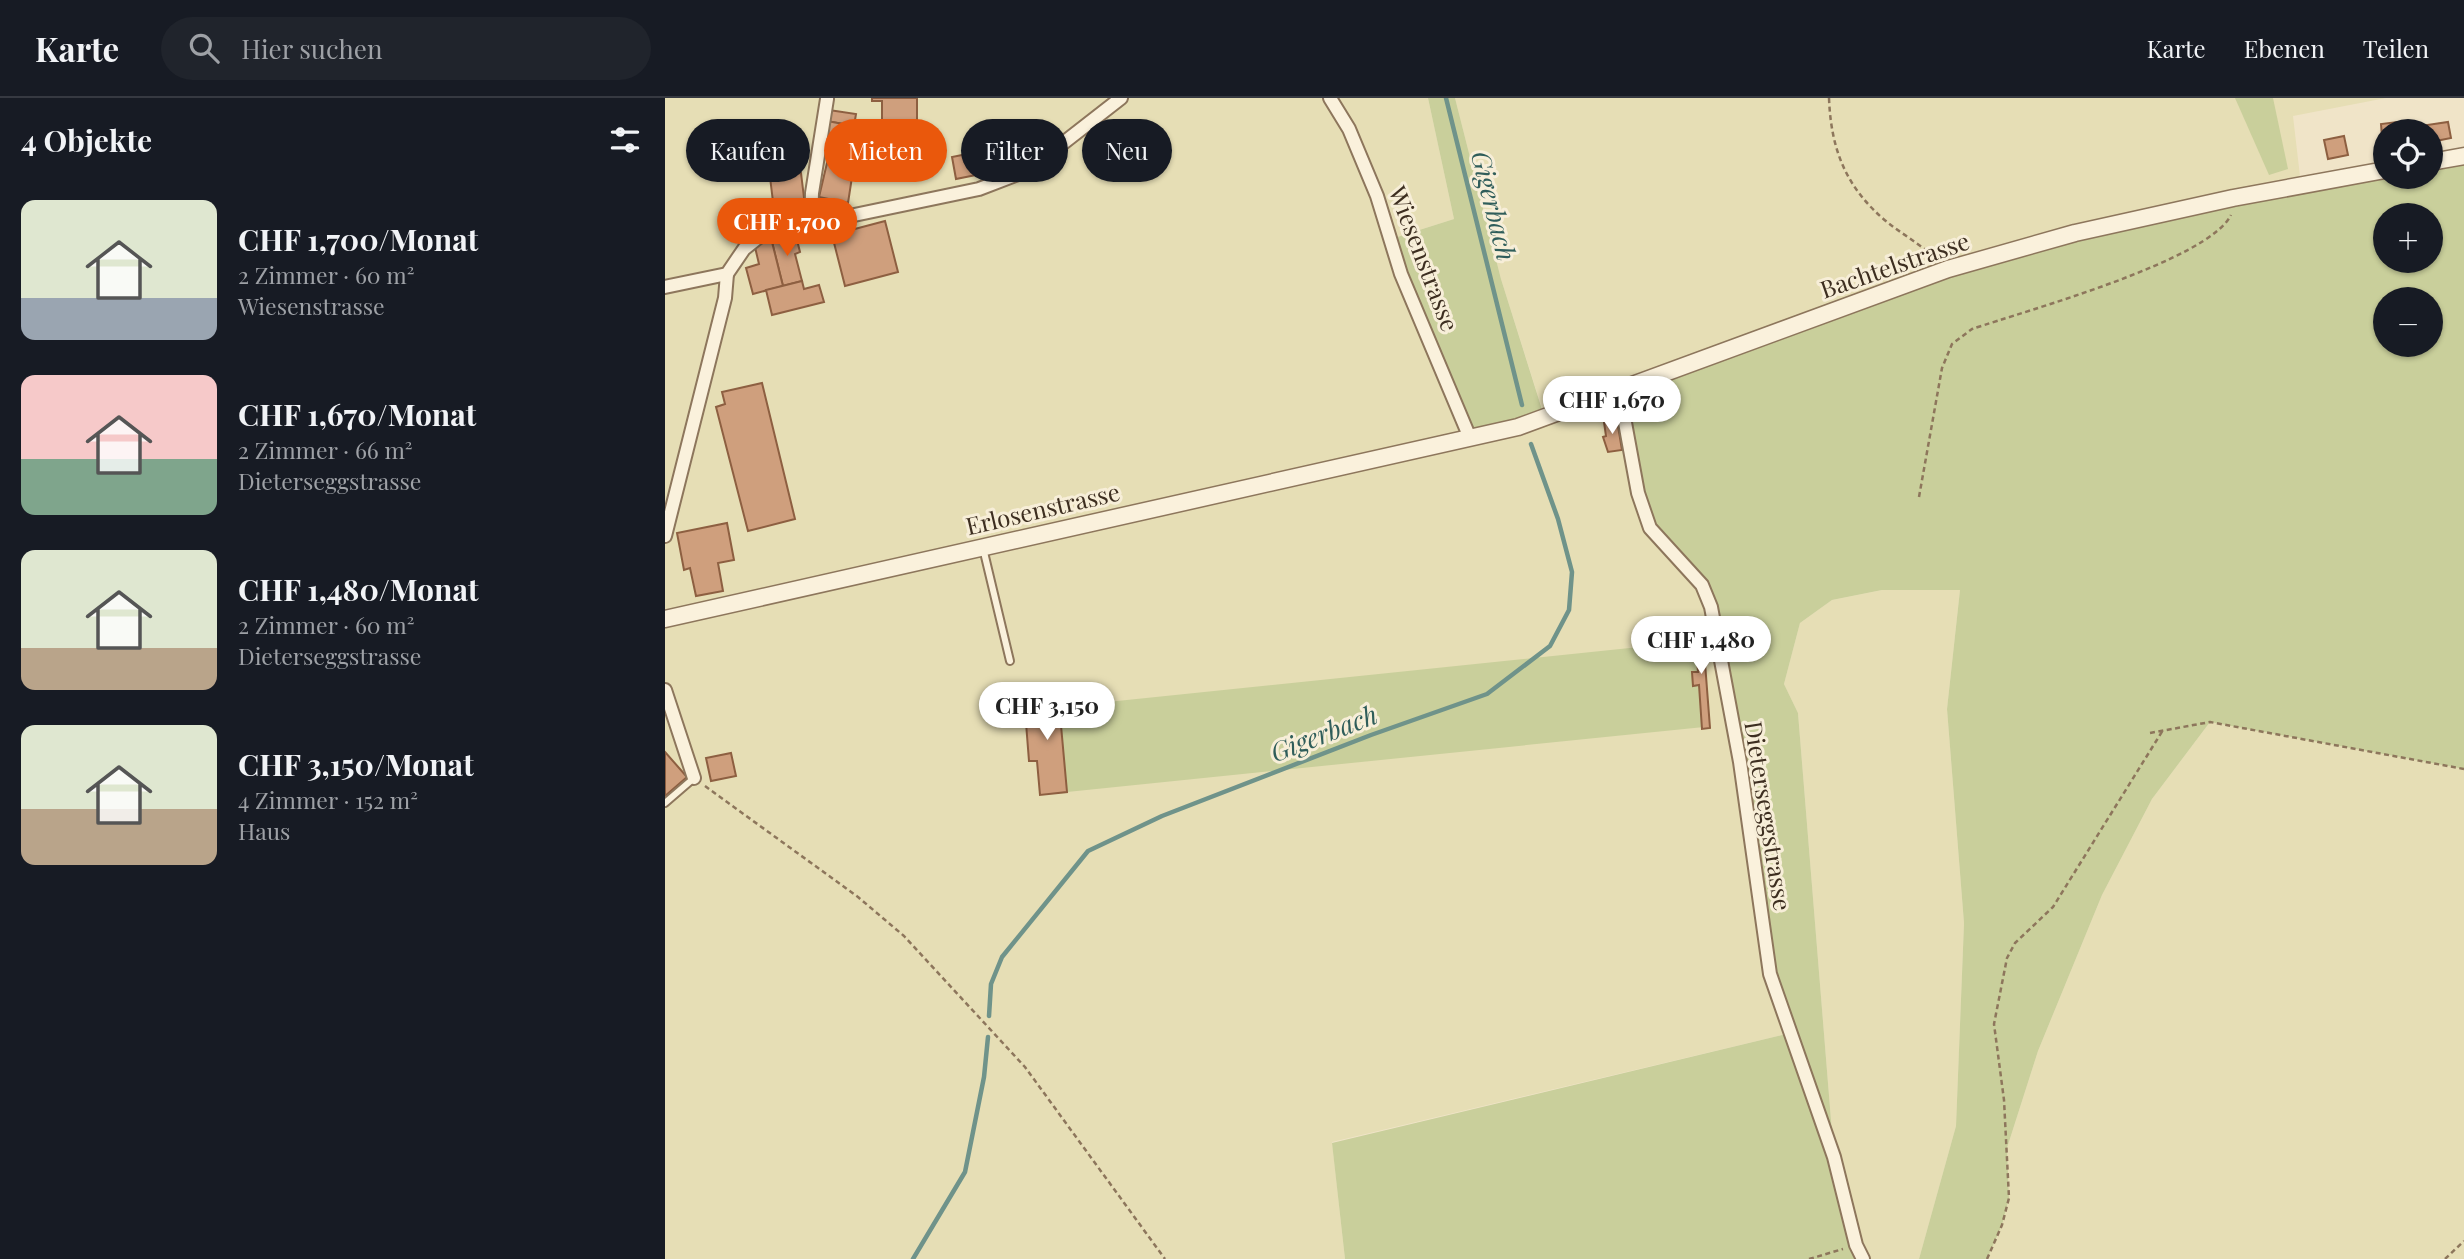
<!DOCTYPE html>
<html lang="de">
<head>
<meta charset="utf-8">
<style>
  :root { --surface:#171b24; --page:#20242c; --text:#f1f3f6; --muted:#9ea1a6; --line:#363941; --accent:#ea580c }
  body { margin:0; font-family:"Playfair Display",serif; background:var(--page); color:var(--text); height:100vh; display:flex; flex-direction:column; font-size:26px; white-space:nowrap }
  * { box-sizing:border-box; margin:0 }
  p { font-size:23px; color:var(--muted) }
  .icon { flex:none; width:38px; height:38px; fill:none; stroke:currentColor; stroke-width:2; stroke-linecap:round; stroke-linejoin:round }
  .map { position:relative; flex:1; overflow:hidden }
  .sheet { display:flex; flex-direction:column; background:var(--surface); width:665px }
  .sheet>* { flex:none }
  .top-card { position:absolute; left:21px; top:21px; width:665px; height:63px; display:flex; gap:14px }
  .controls { position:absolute; left:1708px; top:21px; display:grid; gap:14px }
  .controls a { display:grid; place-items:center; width:70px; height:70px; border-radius:50%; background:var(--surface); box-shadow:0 2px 5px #0004; font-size:35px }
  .price { position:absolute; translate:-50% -60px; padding:0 16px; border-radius:24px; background:#fff; color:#222; font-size:23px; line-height:46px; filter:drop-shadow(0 2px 4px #0008) }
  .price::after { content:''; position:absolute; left:50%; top:42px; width:21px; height:16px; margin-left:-10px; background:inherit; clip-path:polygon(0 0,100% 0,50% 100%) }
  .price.on { background:var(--accent); color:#fff }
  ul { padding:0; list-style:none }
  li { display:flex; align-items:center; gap:21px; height:175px; padding:0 21px }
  li span { display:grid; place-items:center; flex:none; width:196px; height:140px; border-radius:14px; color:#555 }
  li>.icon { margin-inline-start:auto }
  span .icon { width:84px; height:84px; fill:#fffc; stroke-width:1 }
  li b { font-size:30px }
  h2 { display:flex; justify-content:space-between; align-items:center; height:84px; padding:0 21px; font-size:30px }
  .chip { padding:0 24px; border-radius:32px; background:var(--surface); box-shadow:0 2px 5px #0004; font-size:24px; line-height:63px }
  .chip.on { background:var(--accent); color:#fff }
  header { display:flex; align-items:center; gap:42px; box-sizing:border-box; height:98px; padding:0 35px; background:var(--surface); border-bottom:2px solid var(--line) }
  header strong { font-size:33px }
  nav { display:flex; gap:38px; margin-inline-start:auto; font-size:24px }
  .search { width:490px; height:63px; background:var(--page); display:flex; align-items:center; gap:18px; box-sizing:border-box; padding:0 24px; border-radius:38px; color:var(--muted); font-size:26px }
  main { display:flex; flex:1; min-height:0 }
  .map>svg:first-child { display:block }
  .farmland { fill:#e6deb5 }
  .green { fill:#c9cf9b; fill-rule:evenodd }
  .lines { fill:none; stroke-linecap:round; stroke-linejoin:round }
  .stream { stroke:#6f938a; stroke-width:4.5 }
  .building { fill:#cf9f7d; stroke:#8d5f41; stroke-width:2 }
  .service-casing { stroke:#8d765c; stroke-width:10 }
  .minor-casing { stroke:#8d765c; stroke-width:16 }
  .tertiary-casing { stroke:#8d765c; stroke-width:19 }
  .path { stroke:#8d765c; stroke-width:2.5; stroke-dasharray:5 3.5; stroke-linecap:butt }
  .service { stroke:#faf1dc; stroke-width:6 }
  .minor { stroke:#faf1dc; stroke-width:12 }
  .tertiary { stroke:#faf1dc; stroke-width:16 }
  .labels { text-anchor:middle; stroke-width:6; stroke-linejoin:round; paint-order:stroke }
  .street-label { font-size:24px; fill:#3d2e20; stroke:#f7eed8 }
  .water-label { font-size:26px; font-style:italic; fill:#2f5d5a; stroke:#f7eed8 }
</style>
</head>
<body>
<header>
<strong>Karte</strong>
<div class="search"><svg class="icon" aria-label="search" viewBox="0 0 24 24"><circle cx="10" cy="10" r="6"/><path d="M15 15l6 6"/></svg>Hier suchen</div>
<nav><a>Karte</a><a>Ebenen</a><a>Teilen</a></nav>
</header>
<main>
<section class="sheet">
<h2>4 Objekte<svg class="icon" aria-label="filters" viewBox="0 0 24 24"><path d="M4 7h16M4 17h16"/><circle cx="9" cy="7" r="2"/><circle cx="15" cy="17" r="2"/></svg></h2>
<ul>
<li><span style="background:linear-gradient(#dfe7d0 70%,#9aa5b1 0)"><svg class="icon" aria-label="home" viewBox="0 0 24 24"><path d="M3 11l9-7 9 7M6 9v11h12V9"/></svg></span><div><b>CHF 1,700/Monat</b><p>2 Zimmer · 60 m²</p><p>Wiesenstrasse</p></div></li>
<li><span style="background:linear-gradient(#f6c9c9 60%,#7fa58c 0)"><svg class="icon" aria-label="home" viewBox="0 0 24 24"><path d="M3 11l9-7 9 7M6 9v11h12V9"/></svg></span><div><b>CHF 1,670/Monat</b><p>2 Zimmer · 66 m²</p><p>Dieterseggstrasse</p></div></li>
<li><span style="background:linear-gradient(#dfe7d0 70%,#b9a48a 0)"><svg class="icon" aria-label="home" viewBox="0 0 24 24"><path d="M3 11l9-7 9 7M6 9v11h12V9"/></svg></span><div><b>CHF 1,480/Monat</b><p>2 Zimmer · 60 m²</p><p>Dieterseggstrasse</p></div></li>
<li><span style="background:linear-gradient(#dfe7d0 60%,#b9a48a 0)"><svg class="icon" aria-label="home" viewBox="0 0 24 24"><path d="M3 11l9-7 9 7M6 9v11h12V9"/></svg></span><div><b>CHF 3,150/Monat</b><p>4 Zimmer · 152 m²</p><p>Haus</p></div></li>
</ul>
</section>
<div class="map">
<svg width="1799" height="1161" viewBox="0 0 1799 1161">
  <rect width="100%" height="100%" fill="#f0e4c8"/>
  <g class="farmland">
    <path d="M0,0H763L789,121L726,141L880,320L836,181L790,0H1721L1628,18L1636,87L1037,487L1125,935L667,1044L680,1161H0Z"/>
    <path d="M1217,492H1295L1282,611L1299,825L1291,1028L1254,1161H1198L1169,1059L1133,615L1119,586L1135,525L1167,502Z"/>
    <path d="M1545,624L1799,671V1161H1322L1337,1127L1344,1100L1342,1050L1373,953L1437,797L1487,701Z"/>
  </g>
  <g class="green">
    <path d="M763,0H790L836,181L880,321L805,340L726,141L789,121Z"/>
    <path d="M1570,0H1608L1623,71L1604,77Z"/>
    <path d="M1799,58V671L1545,624L1487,701L1437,797L1373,953L1342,1050L1344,1100L1337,1127L1322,1161H1254L1291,1028L1299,825L1282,611L1295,492H1217L1167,502L1135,525L1119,586L1133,615L1169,1059L1198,1161H680L667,1045L1125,935L1105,876L1075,664L1037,487L985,430L954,292L1410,135L1720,79H1766V64ZM1720,117H1766V163H1720ZM1720,201H1766V247H1720Z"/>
    <path d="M1032,543L1039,629L402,694L394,609Z"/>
  </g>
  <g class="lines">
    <g class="stream">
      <path d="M781,0L857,307"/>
      <path d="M324,918L326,886L337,859L423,753L497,718L706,637L822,596L885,548L904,512L907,474L893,421L866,346"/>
      <path d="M248,1161L300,1074L319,979L323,939"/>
    </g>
  </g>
  <g class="building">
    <path d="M207,0H252V37H217V3H207Z"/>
    <path d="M164,12L191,16L189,28L162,23Z"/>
    <path d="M162,23L189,28L187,40L160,35Z"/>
    <path d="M1732,24L1734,30L1739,29L1740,33H1720V51L1718,52L1716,26Z"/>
    <path d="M1783,24L1786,40L1766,44V33H1763L1762,27Z"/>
    <path d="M331,27L334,38L323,41L320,30Z"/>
    <path d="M1679,38L1683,57L1663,61L1659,42Z"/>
    <path d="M339,43L344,60L322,66L318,49Z"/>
    <path d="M166,48L191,53L183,105L154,99Z"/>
    <path d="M312,54L316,76L291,81L287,59Z"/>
    <path d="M136,75L141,116L110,120L105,79Z"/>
    <path d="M220,123L233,174L180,188L167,137Z"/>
    <path d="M130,134L135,154L130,156L137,183L118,188L106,140Z"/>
    <path d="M106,140L118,188L88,196L81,170L94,166L89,145Z"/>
    <path d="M137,183L139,191L154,187L159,204L107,217L101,192Z"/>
    <path d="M97,285L130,421L83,433L51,309L60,306L57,294Z"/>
    <path d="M952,322L957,352L943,354L938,339L941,338L939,324Z"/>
    <path d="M62,425L69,462L53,465L58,493L31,498L25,470L19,472L12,435Z"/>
    <path d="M1033,522V526H1037L1045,630L1037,631L1034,587L1028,588L1027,574H1033L1029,523Z"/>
    <path d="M393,594L402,694L375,697L372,663H364L360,612L366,611L365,596Z"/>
    <path d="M0,654L22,679L0,698Z"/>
    <path d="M66,655L71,678L46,683L41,660Z"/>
  </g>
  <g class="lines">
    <defs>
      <g id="service">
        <path d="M318,450L345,563"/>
        <path d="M0,705L29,680"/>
      </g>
      <g id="minor">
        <path d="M665,0L684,31L712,98L736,176L805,340"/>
        <path d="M146,126L147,95L162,1"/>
        <path d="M0,189L62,176L79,151L104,131L146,126L314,91L353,76L370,67L456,0"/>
        <path d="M954,292L973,395L985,430L1037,487L1046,509L1075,664L1105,876L1169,1059L1191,1147L1198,1161"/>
        <path d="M0,438L60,200L62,176"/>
        <path d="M0,592L29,680"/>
      </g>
      <g id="tertiary">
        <path d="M1766,64L1799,58"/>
        <path d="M0,521L853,329L1283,171L1410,135L1568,100L1720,72"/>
      </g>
    </defs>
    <use href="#service" class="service-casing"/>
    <use href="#minor" class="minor-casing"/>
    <use href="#tertiary" class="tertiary-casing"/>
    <g class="path">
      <path d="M1164,0C1166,52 1181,90 1222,124C1237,136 1255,146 1270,160"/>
      <path d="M1254,399L1277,270L1287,246L1307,231C1360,213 1543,163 1566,117"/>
      <path d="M1485,635L1545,624L1799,671"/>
      <path d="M40,688L193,799L239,838L360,969L500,1161"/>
      <path d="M1144,1161L1178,1151"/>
      <path d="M1322,1161L1337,1127L1344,1100L1339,1002L1329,926L1342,860L1350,845L1388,809L1498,632"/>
      <path d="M1780,1161L1799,1143"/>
    </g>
    <use href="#service" class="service"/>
    <use href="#minor" class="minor"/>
    <use href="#tertiary" class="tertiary"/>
  </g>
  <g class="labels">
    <g class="street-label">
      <text transform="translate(758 161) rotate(69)" y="8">Wiesenstrasse</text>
      <text transform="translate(1230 168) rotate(-19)" y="8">Bachtelstrasse</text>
      <text transform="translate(378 412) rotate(-13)" y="8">Erlosenstrasse</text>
      <text transform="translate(1102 718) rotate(81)" y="8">Dieterseggstrasse</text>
    </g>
    <g class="water-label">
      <text transform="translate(828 108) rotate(76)" y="9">Gigerbach</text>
      <text transform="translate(659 636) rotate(-21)" y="9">Gigerbach</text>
    </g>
  </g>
</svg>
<div class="controls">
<a><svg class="icon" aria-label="locate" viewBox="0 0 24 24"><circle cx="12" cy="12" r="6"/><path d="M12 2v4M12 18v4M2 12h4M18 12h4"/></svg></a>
<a>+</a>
<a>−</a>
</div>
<b class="price on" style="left:122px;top:160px">CHF 1,700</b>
<b class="price" style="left:947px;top:338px">CHF 1,670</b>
<b class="price" style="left:1036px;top:578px">CHF 1,480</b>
<b class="price" style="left:382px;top:644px">CHF 3,150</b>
<div class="top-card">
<a class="chip">Kaufen</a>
<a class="chip on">Mieten</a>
<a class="chip">Filter</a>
<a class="chip">Neu</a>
</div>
</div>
</main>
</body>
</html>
